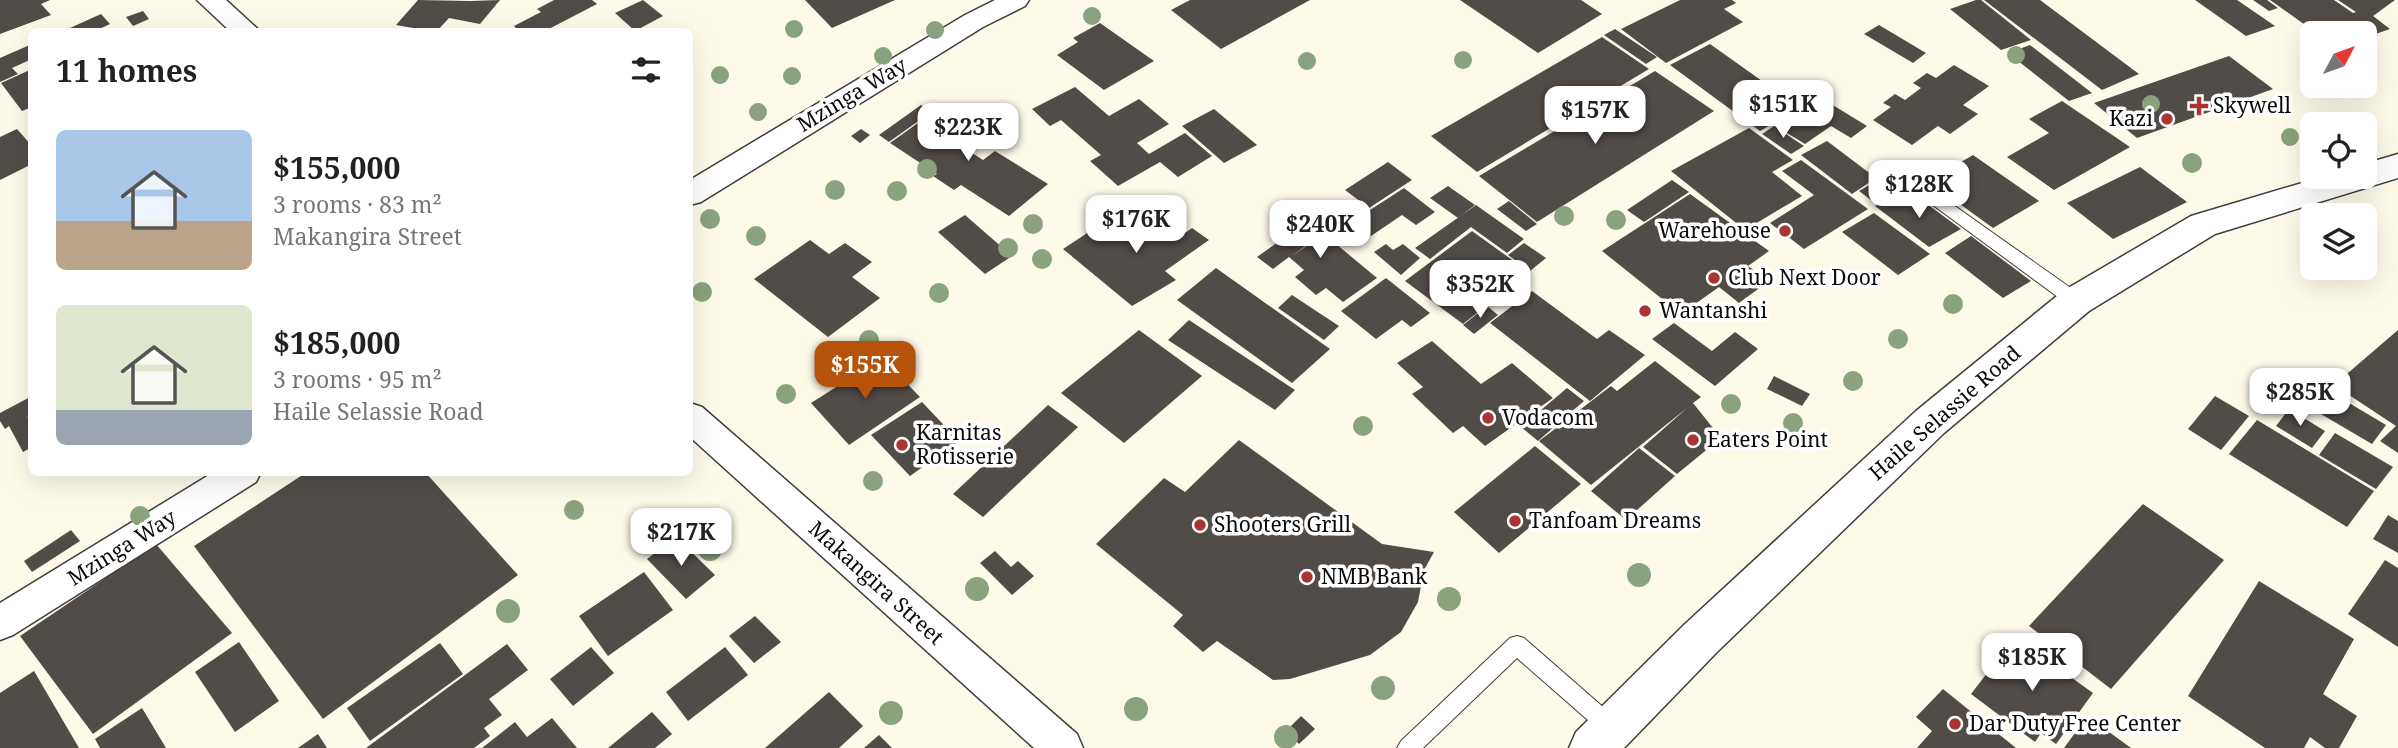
<!DOCTYPE html>
<html lang="en">
<head>
<meta charset="utf-8">
<style>
  :root { --surface:#fff; --page:#f6f6f6; --text:#222; --muted:#767676; --accent:#b45309 }
  body { margin:0; font-family:"Noto Serif",serif; background:var(--page); color:var(--text); height:100vh; display:flex; flex-direction:column; font-size:26px; white-space:nowrap }
  * { box-sizing:border-box; margin:0 }
  p { font-size:23px; color:var(--muted) }
  .icon { flex:none; width:38px; height:38px; fill:none; stroke:currentColor; stroke-width:2; stroke-linecap:round; stroke-linejoin:round }
  .map { position:relative; flex:1; overflow:hidden }
  .details { position:absolute; left:28px; top:28px; width:665px; height:448px; display:flex; flex-direction:column; background:var(--surface); border-radius:10px; box-shadow:0 7px 28px #0002 }
  .details>* { flex:none }
  .needle { width:46px; rotate:49deg }
  .tools { position:absolute; left:2300px; top:21px; display:grid; gap:14px }
  .tools a { display:grid; place-items:center; width:77px; height:77px; border-radius:10px; background:var(--surface); box-shadow:0 7px 28px #0002; font-size:35px }
  .price { position:absolute; translate:-50% -60px; padding:0 16px; border-radius:14px; background:#fff; color:#222; font-size:23px; line-height:46px; filter:drop-shadow(0 2px 4px #0008) }
  .price::after { content:''; position:absolute; left:50%; top:42px; width:21px; height:16px; margin-left:-10px; background:inherit; clip-path:polygon(0 0,100% 0,50% 100%) }
  .price.on { background:var(--accent); color:#fff }
  ul { padding:0; list-style:none }
  li { display:flex; align-items:center; gap:21px; height:175px; padding:0 28px }
  li span { display:grid; place-items:center; flex:none; width:196px; height:140px; border-radius:10px; color:#555 }
  li>.icon { margin-inline-start:auto }
  span .icon { width:84px; height:84px; fill:#fffc; stroke-width:1 }
  li b { font-size:30px }
  h2 { display:flex; justify-content:space-between; align-items:center; height:84px; padding:0 28px; font-size:30px }
  .map>svg:first-child { display:block }
  .building { fill:#524c48 }
  .lines { fill:none; stroke-linecap:round; stroke-linejoin:round }
  .service-casing { stroke:#3d3d3d; stroke-width:2 }
  .minor-casing { stroke:#3d3d3d; stroke-width:3 }
  .tertiary-casing { stroke:#3d3d3d; stroke-width:3 }
  .service { fill:#fff; fill-rule:evenodd }
  .minor { fill:#fff; fill-rule:evenodd }
  .tertiary { fill:#fff; fill-rule:evenodd }
  .tree { fill:#8aa27d }
  .poi-dot { fill:#a93533; stroke:#fff; stroke-width:2.5 }
  .labels { text-anchor:middle; stroke-width:7; stroke-linejoin:round; paint-order:stroke }
  .street-label { font-size:21px; fill:#0a0a0a; stroke:#fff }
  .poi-label { font-size:21px; fill:#0a0a0a; stroke:#fff; text-anchor:start }
</style>
</head>
<body>
<div class="map">
<svg width="2398" height="748" viewBox="0 0 2398 748">
  <rect width="100%" height="100%" fill="#fdfaea"/>
  <g class="building">
    <path d="M0,0H50L41,4L51,15L0,34Z"/>
    <path d="M418,0L470,1L500,0L480,24L449,18L436,32L396,25Z"/>
    <path d="M554,0H592L597,4L543,32H520L514,26L541,12L537,9Z"/>
    <path d="M643,0L663,16L635,31L615,13Z"/>
    <path d="M805,0H895L832,28Z"/>
    <path d="M1190,0H1310L1221,49L1171,10Z"/>
    <path d="M1460,0H1581L1602,14L1538,53Z"/>
    <path d="M1680,0H1732L1736,3L1724,9L1743,22L1666,63L1621,29Z"/>
    <path d="M1976,0H1981L2031,40L2001,50L1950,9Z"/>
    <path d="M1984,0H2040L2139,74L2102,90Z"/>
    <path d="M2195,0H2237L2275,26L2246,36Z"/>
    <path d="M2253,0H2267L2278,8L2269,11Z"/>
    <path d="M2270,0H2334L2353,13L2356,12L2338,0H2395L2373,16L2390,29L2364,38V33L2312,35L2303,28L2308,27Z"/>
    <path d="M143,11L149,19L133,26L126,17Z"/>
    <path d="M101,14L110,24L93,32H61Z"/>
    <path d="M1100,23L1154,61L1104,90L1057,55L1078,42L1073,38Z"/>
    <path d="M1879,25L1926,53L1913,63L1864,34Z"/>
    <path d="M1615,29L1657,57L1646,64L1604,35Z"/>
    <path d="M1602,37L1649,69L1477,172L1431,136Z"/>
    <path d="M32,44V59L12,68L18,74L0,82V58Z"/>
    <path d="M1710,44L1800,108L1760,131L1670,65Z"/>
    <path d="M2030,45L2092,93L2069,101L2008,53Z"/>
    <path d="M2229,56L2273,89L2137,138L2094,103Z"/>
    <path d="M1954,65L1989,86L1963,105L1978,114L1950,134L1938,126L1912,145L1873,120L1891,107L1883,103L1895,94L1905,100L1921,88L1913,83L1927,73L1936,78Z"/>
    <path d="M32,69V107L22,111L1,83Z"/>
    <path d="M1655,71L1714,111L1537,222L1479,176Z"/>
    <path d="M1075,87L1109,116L1139,99L1169,124L1137,143L1149,154L1185,133L1212,156L1178,177L1160,162L1118,186L1090,161L1101,155L1061,120L1050,126L1032,109Z"/>
    <path d="M1813,93L1867,126L1851,138L1831,126L1805,144L1782,130L1807,111L1797,105Z"/>
    <path d="M2062,101L2130,147L2054,190L2007,157L2049,133L2029,119Z"/>
    <path d="M921,105L931,112L889,142L879,135Z"/>
    <path d="M1214,109L1257,145L1224,163L1182,126Z"/>
    <path d="M936,110L986,142L972,153L983,160L995,151L1048,184L1009,216L961,185L954,190L933,176L937,174L890,143Z"/>
    <path d="M1774,126L1804,146L1791,154L1762,134Z"/>
    <path d="M1749,128L1793,160L1772,172L1802,196L1745,230L1671,171Z"/>
    <path d="M17,129L32,146V164L0,180V137Z"/>
    <path d="M861,129L870,135L860,143L851,136Z"/>
    <path d="M1827,141L1876,178L1852,194L1801,155Z"/>
    <path d="M1973,155L2039,201L1993,228L1928,181Z"/>
    <path d="M1801,160L1868,209L1804,249L1770,223L1814,195L1782,171Z"/>
    <path d="M1388,162L1412,180L1369,208L1345,190Z"/>
    <path d="M2140,167L2187,202L2113,239L2067,203Z"/>
    <path d="M1672,180L1689,192L1644,222L1627,210Z"/>
    <path d="M1878,180L1894,192L1875,203L1859,191Z"/>
    <path d="M1448,186L1475,205L1458,218L1430,198Z"/>
    <path d="M1404,188L1435,212L1416,225L1402,215L1371,236L1353,221Z"/>
    <path d="M1690,194L1769,251L1748,266L1769,281L1739,303L1719,287L1681,314L1602,251Z"/>
    <path d="M1916,196L1961,229L1929,247L1875,206L1892,197L1902,204Z"/>
    <path d="M1509,201L1537,224L1526,231L1497,209Z"/>
    <path d="M1476,205L1524,239L1507,253L1471,227L1430,259L1415,248Z"/>
    <path d="M1156,210L1185,233L1192,228L1209,240L1165,271L1176,280L1132,306L1063,249L1104,222L1120,234Z"/>
    <path d="M1320,212L1336,223L1292,256L1324,234L1377,278L1343,302L1326,288L1316,295L1295,277L1304,270L1289,257L1273,269L1257,257Z"/>
    <path d="M1874,213L1930,254L1898,275L1842,232Z"/>
    <path d="M965,215L1012,256L985,274L938,232Z"/>
    <path d="M1472,231L1529,272L1463,324L1405,281Z"/>
    <path d="M1971,236L2031,281L2003,298L1945,253Z"/>
    <path d="M810,240L829,254L845,243L872,262L852,277L880,298L828,337L754,279Z"/>
    <path d="M1524,243L1546,258L1530,271L1508,255Z"/>
    <path d="M1386,244L1393,250L1403,244L1420,258L1401,275L1374,252Z"/>
    <path d="M1216,268L1330,349L1292,383L1177,300Z"/>
    <path d="M1386,278L1430,313L1411,327L1402,320L1376,339L1341,311Z"/>
    <path d="M1532,291L1597,339L1609,330L1645,355L1590,401L1490,323Z"/>
    <path d="M1292,295L1339,326L1324,340L1278,308Z"/>
    <path d="M1487,306L1498,315L1474,334L1463,325Z"/>
    <path d="M1189,320L1295,390L1275,410L1168,340Z"/>
    <path d="M1674,323L1712,351L1735,332L1758,349L1715,386L1652,339Z"/>
    <path d="M1139,330L1202,376L1124,443L1061,393Z"/>
    <path d="M2398,330V453L2380,441L2396,426L2334,385Z"/>
    <path d="M1432,341L1481,384L1512,363L1553,398L1485,446L1463,426L1453,433L1412,394L1423,387L1397,363Z"/>
    <path d="M882,358L920,397L849,445L811,403Z"/>
    <path d="M1655,361L1701,397L1693,403L1721,438L1677,474L1643,447L1687,408L1591,485L1539,441L1611,386L1617,391Z"/>
    <path d="M1774,376L1810,394L1802,406L1767,389Z"/>
    <path d="M1567,388L1584,401L1538,441L1521,427Z"/>
    <path d="M2324,388L2386,425L2372,444L2309,407Z"/>
    <path d="M32,396V414L25,418L32,415V447L23,452L9,426L5,429L0,421V413Z"/>
    <path d="M2215,396L2249,416L2221,450L2188,429Z"/>
    <path d="M922,402L959,441L910,476L871,435Z"/>
    <path d="M1048,405L1078,427L983,517L953,494Z"/>
    <path d="M2289,409L2325,431L2312,448L2276,426Z"/>
    <path d="M2257,420L2374,491L2347,527L2229,454Z"/>
    <path d="M2335,433L2393,467L2376,489L2319,455Z"/>
    <path d="M1239,440L1382,544L1434,552L1424,570L1418,602L1401,632L1370,655L1290,679L1273,680L1217,641L1203,652L1173,626L1183,615L1096,544L1164,478L1185,492Z"/>
    <path d="M1535,446L1581,484L1499,553L1454,512Z"/>
    <path d="M1639,448L1675,476L1626,520L1591,491Z"/>
    <path d="M307,472H425L518,575L323,719L194,546Z"/>
    <path d="M2143,504L2224,560L2111,689L2029,626Z"/>
    <path d="M2388,515L2398,521V553L2373,539Z"/>
    <path d="M71,530L80,541L32,572L24,561Z"/>
    <path d="M676,537L715,575L686,599L647,559Z"/>
    <path d="M156,544L232,633L93,734L20,636Z"/>
    <path d="M995,551L1011,567L1018,561L1034,576L1012,595L980,563Z"/>
    <path d="M2385,560L2398,568V647L2348,614Z"/>
    <path d="M644,572L673,610L608,656L579,616Z"/>
    <path d="M2259,581L2354,639L2323,694L2357,716L2339,748H2325L2310,737L2304,748H2265L2188,696Z"/>
    <path d="M755,616L781,642L754,663L729,636Z"/>
    <path d="M2015,637L2093,693L2056,744L2041,733L2035,742L1971,694Z"/>
    <path d="M239,642L279,701L235,732L195,672Z"/>
    <path d="M440,643L463,674L370,741L347,708Z"/>
    <path d="M507,644L528,670L489,699L502,715L484,728L490,736L474,748H366Z"/>
    <path d="M591,647L614,673L573,706L550,679Z"/>
    <path d="M725,647L748,675L688,721L666,692Z"/>
    <path d="M34,671L79,748H0V693Z"/>
    <path d="M1943,689L2016,748H1917L1932,731L1916,717Z"/>
    <path d="M829,692L863,726L839,748H765Z"/>
    <path d="M142,708L166,748H100L95,739Z"/>
    <path d="M652,712L672,734L655,748H608Z"/>
    <path d="M1301,716L1315,729L1299,744L1286,731Z"/>
    <path d="M552,718L577,748H482L515,722L527,737Z"/>
    <path d="M2083,722L2100,735L2105,729L2131,748H2064Z"/>
    <path d="M318,734L327,748H298Z"/>
    <path d="M879,735L892,748H864Z"/>
  </g>
  <g class="lines">
    <defs>
      <g id="service">
        <path d="M1904,170L2082,296L2084,301L2082,306H2070L1899,180L1896,176L1899,172Z"/>
        <path d="M1517,636L1524,638L1619,721L1622,728L1619,735L1612,738L1605,735L1517,658L1423,748H1397L1401,741L1510,638Z"/>
      </g>
      <g id="minor">
        <path d="M197,0H226L261,32H231Z"/>
        <path d="M995,0H1029L1025,6L983,27L701,202L690,205V180L965,15Z"/>
        <path d="M690,403L702,407L1077,734L1083,748H1034L690,437Z"/>
        <path d="M214,472H261L256,482L13,635L0,640V603Z"/>
      </g>
      <path id="tertiary" d="M2398,154V178L2215,234L2089,311L1944,433L1717,652L1624,748H1569L1576,732L1685,624L1916,411L2063,291L2191,216L2322,177H2364V164Z"/>
    </defs>
    <use href="#service" class="service-casing"/>
    <use href="#minor" class="minor-casing"/>
    <use href="#tertiary" class="tertiary-casing"/>
    <use href="#service" class="service"/>
    <use href="#minor" class="minor"/>
    <use href="#tertiary" class="tertiary"/>
  </g>
  <g class="tree">
    <circle cx="1092" cy="16" r="9"/>
    <circle cx="794" cy="29" r="9"/>
    <circle cx="935" cy="30" r="9"/>
    <circle cx="2016" cy="55" r="9"/>
    <circle cx="883" cy="56" r="9"/>
    <circle cx="1463" cy="60" r="9"/>
    <circle cx="1307" cy="61" r="9"/>
    <circle cx="720" cy="75" r="9"/>
    <circle cx="792" cy="76" r="9"/>
    <circle cx="2151" cy="104" r="9"/>
    <circle cx="758" cy="112" r="9"/>
    <circle cx="2290" cy="137" r="9"/>
    <circle cx="2192" cy="163" r="10"/>
    <circle cx="927" cy="169" r="10"/>
    <circle cx="835" cy="190" r="10"/>
    <circle cx="897" cy="191" r="10"/>
    <circle cx="1564" cy="216" r="10"/>
    <circle cx="710" cy="219" r="10"/>
    <circle cx="1616" cy="220" r="10"/>
    <circle cx="1033" cy="224" r="10"/>
    <circle cx="756" cy="236" r="10"/>
    <circle cx="1008" cy="248" r="10"/>
    <circle cx="1042" cy="259" r="10"/>
    <circle cx="702" cy="292" r="10"/>
    <circle cx="939" cy="293" r="10"/>
    <circle cx="1953" cy="304" r="10"/>
    <circle cx="1898" cy="339" r="10"/>
    <circle cx="869" cy="340" r="10"/>
    <circle cx="1853" cy="381" r="10"/>
    <circle cx="786" cy="394" r="10"/>
    <circle cx="1731" cy="404" r="10"/>
    <circle cx="1793" cy="423" r="10"/>
    <circle cx="1363" cy="426" r="10"/>
    <circle cx="873" cy="481" r="10"/>
    <circle cx="574" cy="510" r="10"/>
    <circle cx="140" cy="516" r="10"/>
    <circle cx="710" cy="549" r="12"/>
    <circle cx="1639" cy="575" r="12"/>
    <circle cx="977" cy="589" r="12"/>
    <circle cx="1449" cy="599" r="12"/>
    <circle cx="508" cy="611" r="12"/>
    <circle cx="1383" cy="688" r="12"/>
    <circle cx="1136" cy="709" r="12"/>
    <circle cx="891" cy="713" r="12"/>
    <circle cx="1286" cy="737" r="12"/>
  </g>
  <g class="poi-dot">
    <path d="M2195.5 95.5h7v7h7v7h-7v7h-7v-7h-7v-7h7z"/>
    <circle cx="2167" cy="119" r="7"/>
    <circle cx="1785" cy="231" r="7"/>
    <circle cx="1714" cy="278" r="7"/>
    <circle cx="1645" cy="311" r="7"/>
    <circle cx="1488" cy="418" r="7"/>
    <circle cx="1693" cy="440" r="7"/>
    <circle cx="902" cy="445" r="7"/>
    <circle cx="1515" cy="521" r="7"/>
    <circle cx="1200" cy="525" r="7"/>
    <circle cx="1307" cy="577" r="7"/>
    <circle cx="1955" cy="724" r="7"/>
  </g>
  <g class="labels">
    <g class="street-label">
      <text transform="translate(852 95) rotate(-31)" y="7">Mzinga Way</text>
      <text transform="translate(1945 413) rotate(-41)" y="7">Haile Selassie Road</text>
      <text transform="translate(122 548) rotate(-32)" y="7">Mzinga Way</text>
      <text transform="translate(876 583) rotate(42)" y="7">Makangira Street</text>
    </g>
    <g class="poi-label">
      <text x="2213" y="113">Skywell</text>
      <text x="2153" y="126" text-anchor="end">Kazi</text>
      <text x="1771" y="238" text-anchor="end">Warehouse</text>
      <text x="1728" y="285">Club Next Door</text>
      <text x="1659" y="318">Wantanshi</text>
      <text x="1502" y="425">Vodacom</text>
      <text x="916" y="440">Karnitas<tspan x="916" dy="24">Rotisserie</tspan></text>
      <text x="1707" y="447">Eaters Point</text>
      <text x="1529" y="528">Tanfoam Dreams</text>
      <text x="1214" y="532">Shooters Grill</text>
      <text x="1321" y="584">NMB Bank</text>
      <text x="1969" y="731">Dar Duty Free Center</text>
    </g>
  </g>
</svg>
<div class="tools">
<a><svg class="needle" viewBox="-14 -14 28 28"><path d="M0-13l5 13h-10z" fill="#e53935"/><path d="M0 13l5-13h-10z" fill="#767676"/></svg></a>
<a><svg class="icon" aria-label="locate" viewBox="0 0 24 24"><circle cx="12" cy="12" r="6"/><path d="M12 2v4M12 18v4M2 12h4M18 12h4"/></svg></a>
<a><svg class="icon" aria-label="layers" viewBox="0 0 24 24"><path d="M12 4l9 5-9 5-9-5zM3 14l9 5 9-5"/></svg></a>
</div>
<b class="price" style="left:1783px;top:140px">$151K</b>
<b class="price" style="left:1595px;top:146px">$157K</b>
<b class="price" style="left:968px;top:163px">$223K</b>
<b class="price" style="left:1919px;top:220px">$128K</b>
<b class="price" style="left:1136px;top:255px">$176K</b>
<b class="price" style="left:1320px;top:260px">$240K</b>
<b class="price" style="left:1480px;top:320px">$352K</b>
<b class="price on" style="left:865px;top:401px">$155K</b>
<b class="price" style="left:2300px;top:428px">$285K</b>
<b class="price" style="left:681px;top:568px">$217K</b>
<b class="price" style="left:2032px;top:693px">$185K</b>
<section class="details">
<h2>11 homes<svg class="icon" aria-label="filters" viewBox="0 0 24 24"><path d="M4 7h16M4 17h16"/><circle cx="9" cy="7" r="2"/><circle cx="15" cy="17" r="2"/></svg></h2>
<ul>
<li><span style="background:linear-gradient(#a9c7e8 65%,#b9a48a 0)"><svg class="icon" aria-label="home" viewBox="0 0 24 24"><path d="M3 11l9-7 9 7M6 9v11h12V9"/></svg></span><div><b>$155,000</b><p>3 rooms · 83 m²</p><p>Makangira Street</p></div></li>
<li><span style="background:linear-gradient(#dfe7d0 75%,#9aa5b1 0)"><svg class="icon" aria-label="home" viewBox="0 0 24 24"><path d="M3 11l9-7 9 7M6 9v11h12V9"/></svg></span><div><b>$185,000</b><p>3 rooms · 95 m²</p><p>Haile Selassie Road</p></div></li>
</ul>
</section>
</div>
</body>
</html>
